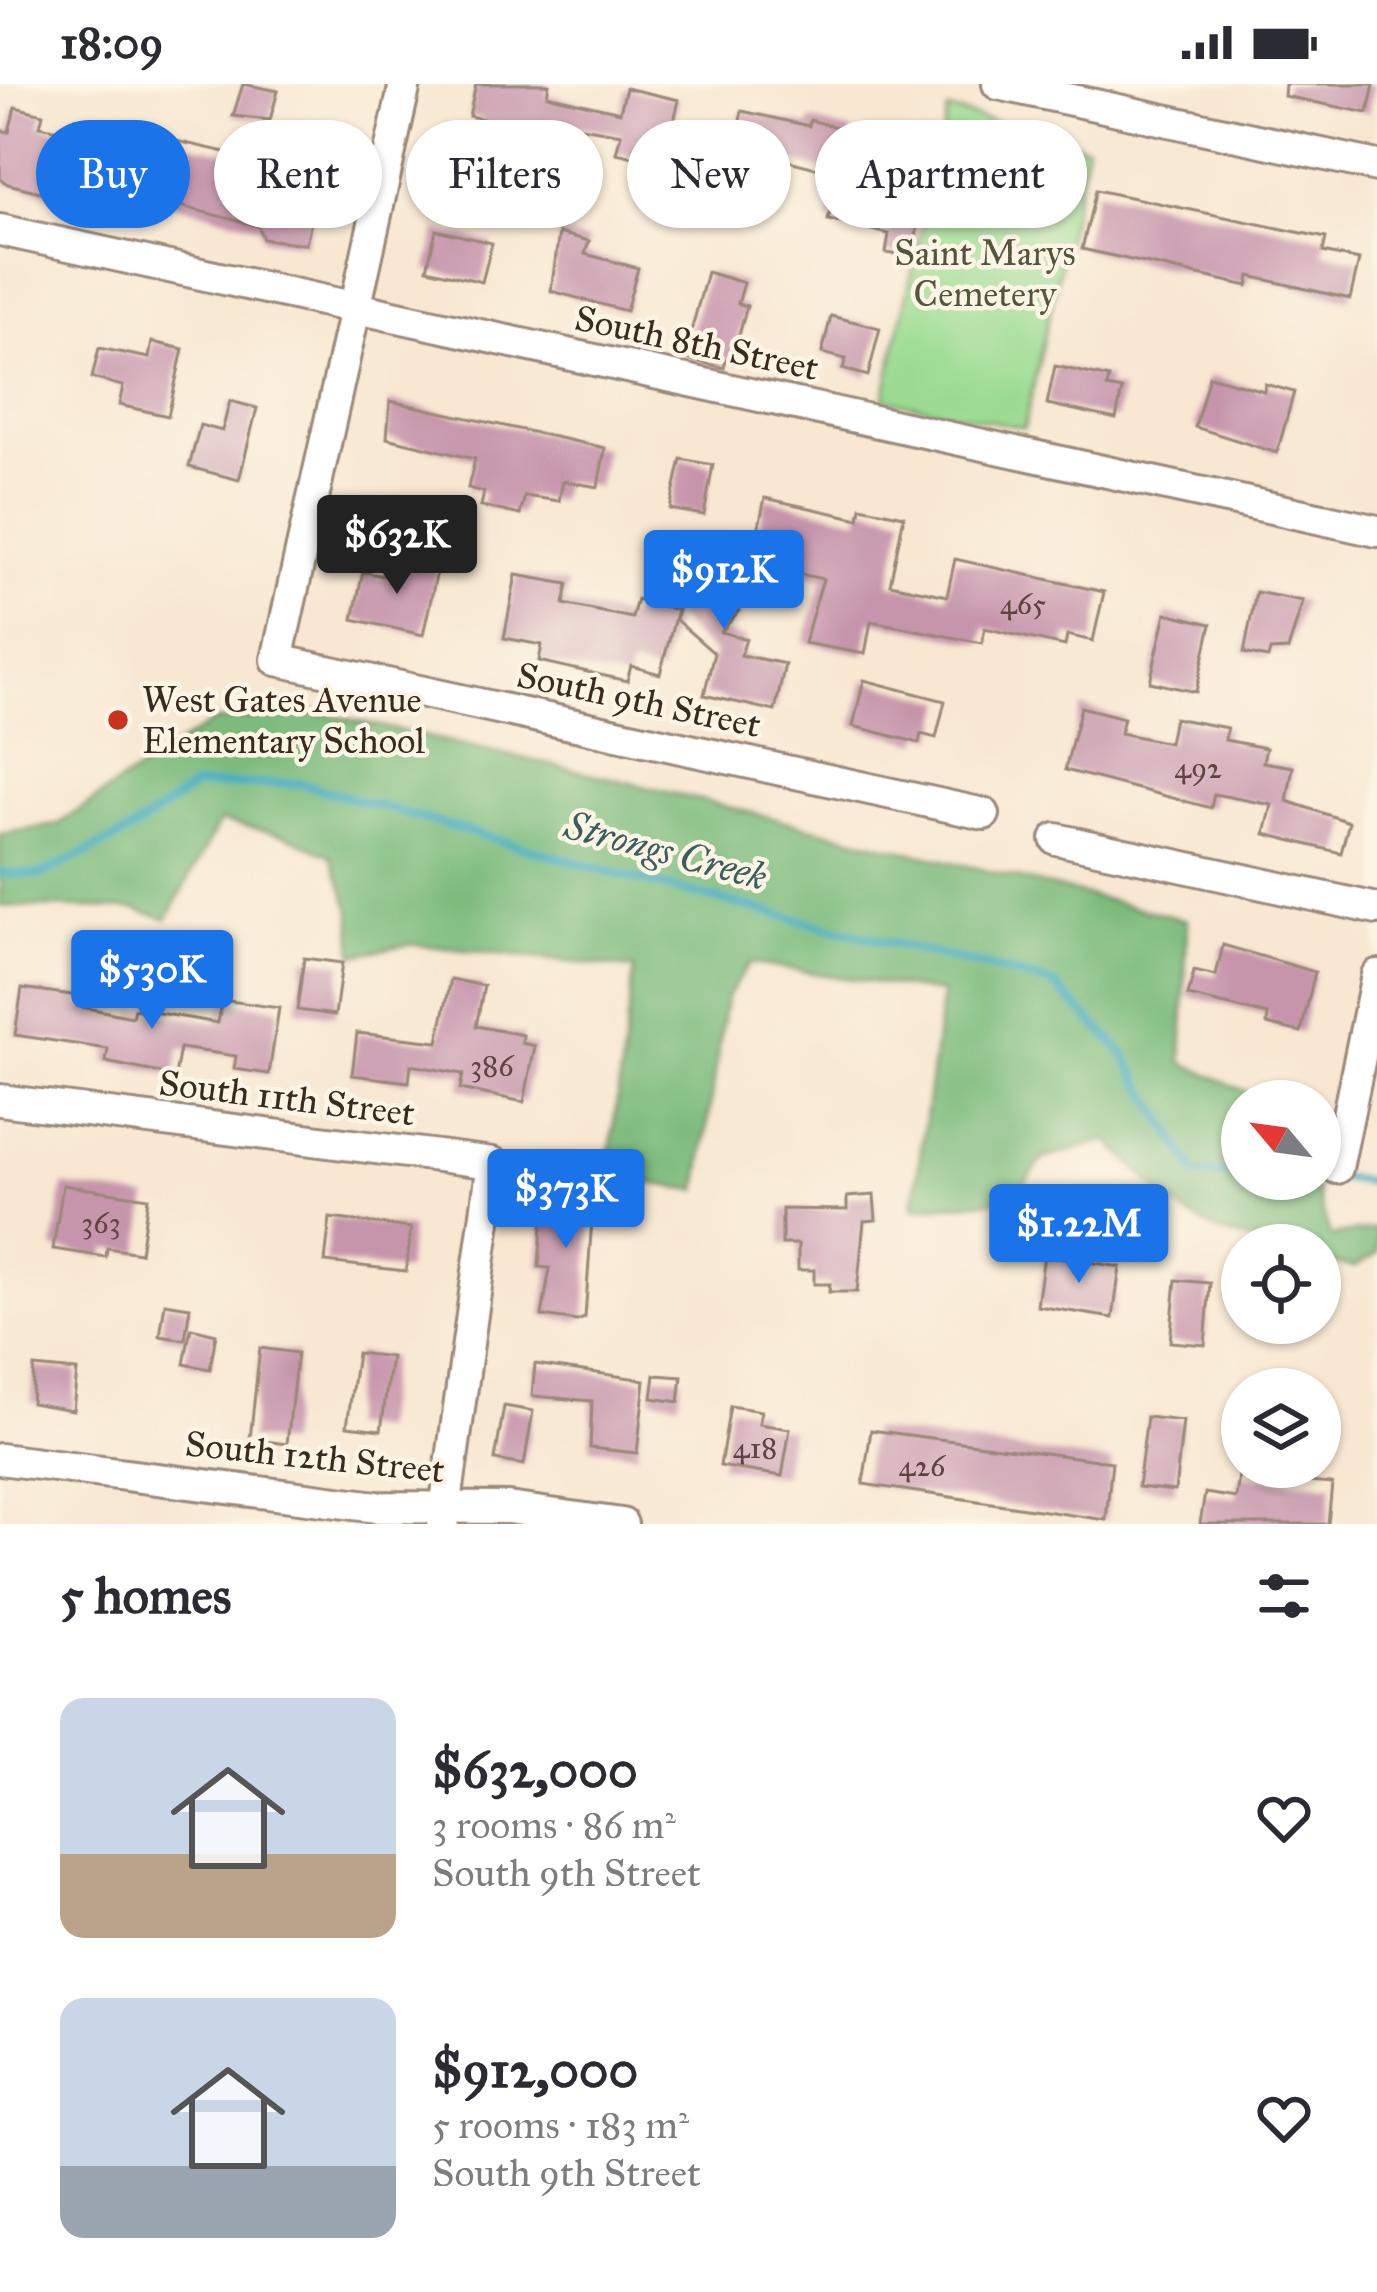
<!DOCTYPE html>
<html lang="en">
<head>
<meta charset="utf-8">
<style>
  :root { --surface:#fff; --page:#f2f2f3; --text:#2b2b33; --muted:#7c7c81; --accent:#1a73e8 }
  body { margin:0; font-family:"IM FELL Great Primer",serif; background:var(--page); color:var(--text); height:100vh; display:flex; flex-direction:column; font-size:45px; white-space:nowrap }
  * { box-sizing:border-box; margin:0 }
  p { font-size:39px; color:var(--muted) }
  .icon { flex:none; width:66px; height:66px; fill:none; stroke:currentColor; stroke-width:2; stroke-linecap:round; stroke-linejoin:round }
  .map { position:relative; height:1440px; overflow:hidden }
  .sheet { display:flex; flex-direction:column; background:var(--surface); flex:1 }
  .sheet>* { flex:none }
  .top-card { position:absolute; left:36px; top:36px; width:1305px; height:108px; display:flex; gap:24px }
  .needle { width:78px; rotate:299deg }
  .buttons { position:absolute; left:1221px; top:996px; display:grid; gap:24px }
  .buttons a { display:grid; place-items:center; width:120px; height:120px; border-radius:50%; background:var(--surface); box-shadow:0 3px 9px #0004; font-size:60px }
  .price { position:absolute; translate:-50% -102px; padding:0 27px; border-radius:12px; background:var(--accent); color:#fff; font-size:39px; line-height:78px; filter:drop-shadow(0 3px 6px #0008) }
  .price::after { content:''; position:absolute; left:50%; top:72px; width:36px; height:27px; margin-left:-18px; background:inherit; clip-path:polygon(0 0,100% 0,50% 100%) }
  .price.active { background:#222; color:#fff }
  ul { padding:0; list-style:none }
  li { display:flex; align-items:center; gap:36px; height:300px; padding:0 60px }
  li span { display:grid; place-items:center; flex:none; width:336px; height:240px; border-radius:24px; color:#555 }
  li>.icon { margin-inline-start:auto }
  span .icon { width:144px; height:144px; fill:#fffc; stroke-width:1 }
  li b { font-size:51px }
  h2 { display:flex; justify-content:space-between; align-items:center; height:144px; padding:0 60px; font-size:51px }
  .chip { padding:0 42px; border-radius:54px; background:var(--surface); box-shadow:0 3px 9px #0004; font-size:42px; line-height:108px }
  .chip.active { background:var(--accent); color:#fff }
  .status { display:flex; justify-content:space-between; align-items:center; height:84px; padding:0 60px; background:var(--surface); direction:ltr }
  .status svg { height:33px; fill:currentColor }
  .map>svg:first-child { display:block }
  .green { fill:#9adb91; stroke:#6a8258; stroke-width:3 }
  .forest { fill:#7bbb7b; stroke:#5b724c; stroke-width:3 }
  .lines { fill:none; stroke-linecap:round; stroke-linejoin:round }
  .stream { stroke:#3eaabd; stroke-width:9 }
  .building { fill:#c695ac }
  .street-casing { stroke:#9a8878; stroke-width:36 }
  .street { stroke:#fff; stroke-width:30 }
  .poi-dot { fill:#c8321e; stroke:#fcf5e5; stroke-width:4.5 }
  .labels { text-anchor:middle; stroke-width:9; stroke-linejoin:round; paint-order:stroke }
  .number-label { font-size:30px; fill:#5e4542 }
  .park-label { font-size:36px; fill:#53563b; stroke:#fcf5e5 }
  .street-label { font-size:36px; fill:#3b2a1e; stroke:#fcf5e5 }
  .poi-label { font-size:36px; fill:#3b2a1e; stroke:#fcf5e5; text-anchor:start }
  .water-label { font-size:39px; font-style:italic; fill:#3c5d5e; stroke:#fcf5e5 }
</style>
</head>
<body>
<div class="status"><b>18:09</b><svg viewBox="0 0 49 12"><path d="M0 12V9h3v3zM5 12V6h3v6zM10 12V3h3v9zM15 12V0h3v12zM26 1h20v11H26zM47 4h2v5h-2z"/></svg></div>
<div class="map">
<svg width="1377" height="1440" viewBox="0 0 1377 1440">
  <rect width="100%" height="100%" fill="#fcf5e5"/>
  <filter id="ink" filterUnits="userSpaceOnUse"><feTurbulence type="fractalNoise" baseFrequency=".00833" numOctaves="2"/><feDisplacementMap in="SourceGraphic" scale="24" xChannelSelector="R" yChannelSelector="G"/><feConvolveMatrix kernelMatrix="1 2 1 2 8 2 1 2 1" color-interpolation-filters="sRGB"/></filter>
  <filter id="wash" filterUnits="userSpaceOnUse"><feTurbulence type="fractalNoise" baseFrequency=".004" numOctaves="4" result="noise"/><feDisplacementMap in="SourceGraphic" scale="48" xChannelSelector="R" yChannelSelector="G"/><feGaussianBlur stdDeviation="2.7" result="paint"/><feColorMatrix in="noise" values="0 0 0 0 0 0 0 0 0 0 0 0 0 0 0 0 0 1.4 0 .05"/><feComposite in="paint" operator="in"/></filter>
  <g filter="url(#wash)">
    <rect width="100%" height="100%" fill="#f8e7d1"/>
    <path class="green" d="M948,26L1087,62L1024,344L884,315Z"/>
    <path class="forest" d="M308,626L610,694L1187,836L1182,978L1266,1017H1242V1095H1313L1330,1152L1377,1145V1170L1354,1183L1320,1177V1161C1203,1161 1186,1135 1108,1056L1043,1075L1012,1115L913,1124L942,909L749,879L726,914L698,1106L607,1093L634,885L411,860L354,871L351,826L331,772L285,751L220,737L167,835L135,825L0,822V750L57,741L212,638Z"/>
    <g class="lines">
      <g class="stream">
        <path d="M0,789L40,791L131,747L195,702L299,699L624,792L1054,900L1122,967L1196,1090H1242"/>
        <path d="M1320,1092L1377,1098"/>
      </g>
    </g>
    <g id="blocks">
      <g class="building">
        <path d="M243,0L278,7L270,36L233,32Z"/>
        <path d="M476,0H549L547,11L620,28L626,4L679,16L669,59L652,55L647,76L616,69L621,50L570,41L565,62L481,43L483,35L469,32Z"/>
        <path d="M1285,0H1374L1368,29L1284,12Z"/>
        <path d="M15,23L43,30L40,42L86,52L81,70L164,85L172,56L322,90L306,160L263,155L258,142L149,114L147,121L127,117L125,129L8,100L0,95V46L9,48Z"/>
        <path d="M742,27L809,42L810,36L852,47L850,53L919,66L905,138L918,140L913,173L886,169L889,150L828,136L839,90L774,73L767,105L727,97Z"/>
        <path d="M1096,106L1326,154L1323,168L1359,176L1350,215L1250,192L1248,202L1082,165Z"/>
        <path d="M436,146L492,159L482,198L427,185Z"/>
        <path d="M559,149L589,157L585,170L638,184L626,227L551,207Z"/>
        <path d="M707,188L744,199L738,220L747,222L732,277L726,275L724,284L684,274Z"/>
        <path d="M831,232L880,244L868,292L843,285L846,275L822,269Z"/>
        <path d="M152,258L183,265L168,332L119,321L123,302L92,294L99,264L149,274Z"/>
        <path d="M1055,282L1109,294L1107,303L1122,306L1116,335L1047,320Z"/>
        <path d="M1209,292L1264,307L1265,300L1294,308L1277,369L1195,343Z"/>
        <path d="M230,317L257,324L239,396L189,383L200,341L222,347Z"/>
        <path d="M390,317L605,364L598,403L563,397L559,417L525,412L520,431L481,422L484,408L468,404L475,375L387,354Z"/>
        <path d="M681,375L713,381L704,431L670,425Z"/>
        <path d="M765,414L859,435L861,423L904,432L890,500L947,512L955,475L1104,508L1093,557L1067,551L1065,562L985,544L982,559L871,537L865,570L804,559L823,495L751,479Z"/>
        <path d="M690,460L735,468L726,524L739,527L721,548L746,555L741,571L785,580L775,627L704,611L714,569L676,536Z"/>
        <path d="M387,476L437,487L423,551L353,535L363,488L383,492Z"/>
        <path d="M516,491L568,500L564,520L632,534L637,515L677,526L660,590L631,582L627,597L539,577L542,561L504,554Z"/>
        <path d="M1256,508L1303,517L1288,566L1270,567L1268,574L1244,569Z"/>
        <path d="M1166,529L1211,540L1196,608L1150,598Z"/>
        <path d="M864,596L945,617L936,654L921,650L919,659L853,642Z"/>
        <path d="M1081,623L1124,634L1120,649L1169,659L1174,634L1227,644L1225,656L1266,664L1263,678L1293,683L1287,717L1349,738L1341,769L1265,750L1272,721L1214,710L1211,724L1065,686Z"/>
        <path d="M1223,861L1315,888L1301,948L1267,940L1268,931L1188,912L1194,887L1216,892Z"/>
        <path d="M304,874L342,879L335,931L297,926Z"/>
        <path d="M451,895L484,902L476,942L523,951L522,959L535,962L524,1018L460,1005L463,990L411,981L409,998L352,991L357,949L438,958Z"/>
        <path d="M22,904L79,912L77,922L132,933L134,925L218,939L222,916L279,924L269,990L234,985L236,972L180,964L175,992L106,978L108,965L15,951Z"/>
        <path d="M63,1101L148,1114L140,1169L107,1164L106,1173L53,1165Z"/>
        <path d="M545,1103L594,1107L585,1234L577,1237L542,1232L550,1184L539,1183Z"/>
        <path d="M874,1111L876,1136L864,1137L857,1208H829L830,1200H814V1186H798V1160H782V1125L847,1126V1113Z"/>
        <path d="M330,1134L411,1144L406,1187L325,1178Z"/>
        <path d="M1044,1171L1120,1183L1113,1234L1037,1222Z"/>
        <path d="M1176,1196L1210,1199L1205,1261L1170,1258Z"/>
        <path d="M165,1219L190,1223L185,1256L160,1252Z"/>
        <path d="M191,1244L216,1250L210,1285L184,1280Z"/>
        <path d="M260,1264L297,1269L287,1360L250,1355Z"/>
        <path d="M357,1269L391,1273L381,1346L347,1342Z"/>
        <path d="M535,1280L645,1296L637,1369L590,1364L592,1317L532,1312Z"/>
        <path d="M34,1283L77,1287L73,1326L31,1319Z"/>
        <path d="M655,1291L682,1293L679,1318L652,1314Z"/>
        <path d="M504,1322L533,1327L524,1381L495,1376Z"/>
        <path d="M730,1322L761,1327L759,1340L790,1345L782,1392L720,1382Z"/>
        <path d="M1147,1333L1183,1337L1175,1407L1138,1403Z"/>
        <path d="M871,1346L1112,1378L1106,1436L863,1400Z"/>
        <path d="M1239,1392L1332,1400L1328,1440H1200L1205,1409L1236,1414Z"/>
      </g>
    </g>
  </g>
  <g filter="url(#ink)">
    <use href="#blocks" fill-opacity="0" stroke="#9a8878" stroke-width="3"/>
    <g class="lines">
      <defs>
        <g id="street">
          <path d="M405,0L277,576L984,730"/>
          <path d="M998,0L1377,82"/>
          <path d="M0,146L1377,447"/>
          <path d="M1056,755L1377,825"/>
          <path d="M0,1016L493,1079L443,1440"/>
          <path d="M1337,1084L1377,891"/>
          <path d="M0,1375L377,1423L508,1424L622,1440"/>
        </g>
      </defs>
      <use href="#street" class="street-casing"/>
      <use href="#street" class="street"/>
    </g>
  </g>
  <circle class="poi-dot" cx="118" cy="636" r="12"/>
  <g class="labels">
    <g class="number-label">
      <text x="1023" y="530">465</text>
      <text x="1198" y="694">492</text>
      <text x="492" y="992">386</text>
      <text x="101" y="1149">363</text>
      <text x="755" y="1374">418</text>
      <text x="922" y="1392">426</text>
    </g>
    <g class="park-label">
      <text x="985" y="181">Saint Marys<tspan x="985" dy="41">Cemetery</tspan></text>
    </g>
    <g class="street-label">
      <text transform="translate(697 258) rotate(12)" y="13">South 8th Street</text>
      <text transform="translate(639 615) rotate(12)" y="13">South 9th Street</text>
      <text transform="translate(287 1013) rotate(7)" y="13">South 11th Street</text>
      <text transform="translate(315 1372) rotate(6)" y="13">South 12th Street</text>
    </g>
    <g class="poi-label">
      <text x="142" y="628">West Gates Avenue<tspan x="142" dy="41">Elementary School</tspan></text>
    </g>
    <g class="water-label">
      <text transform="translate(666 766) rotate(15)" y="14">Strongs Creek</text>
    </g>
  </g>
</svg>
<div class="buttons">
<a><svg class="needle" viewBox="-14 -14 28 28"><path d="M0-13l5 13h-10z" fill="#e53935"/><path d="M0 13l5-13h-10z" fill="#7c7c81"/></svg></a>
<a><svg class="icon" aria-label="locate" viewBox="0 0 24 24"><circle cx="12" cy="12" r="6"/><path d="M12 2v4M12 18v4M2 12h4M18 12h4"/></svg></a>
<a><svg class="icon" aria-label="layers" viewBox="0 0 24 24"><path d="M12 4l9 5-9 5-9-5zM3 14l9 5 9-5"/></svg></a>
</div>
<b class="price active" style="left:397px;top:513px">$632K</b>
<b class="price" style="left:724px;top:548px">$912K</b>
<b class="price" style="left:152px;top:948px">$530K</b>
<b class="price" style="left:566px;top:1167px">$373K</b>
<b class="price" style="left:1079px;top:1202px">$1.22M</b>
<div class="top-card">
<a class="chip active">Buy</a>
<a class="chip">Rent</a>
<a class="chip">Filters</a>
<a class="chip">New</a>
<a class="chip">Apartment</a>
</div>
</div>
<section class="sheet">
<h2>5 homes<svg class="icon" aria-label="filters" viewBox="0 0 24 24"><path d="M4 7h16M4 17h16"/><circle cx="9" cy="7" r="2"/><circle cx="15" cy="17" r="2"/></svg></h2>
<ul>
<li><span style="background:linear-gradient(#c9d6e8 65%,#b9a48a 0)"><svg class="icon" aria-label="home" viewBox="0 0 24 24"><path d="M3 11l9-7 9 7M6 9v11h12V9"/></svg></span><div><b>$632,000</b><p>3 rooms · 86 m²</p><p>South 9th Street</p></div><svg class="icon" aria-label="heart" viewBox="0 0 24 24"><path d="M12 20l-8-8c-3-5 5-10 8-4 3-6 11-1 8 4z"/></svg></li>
<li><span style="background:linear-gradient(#c9d6e8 70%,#9aa5b1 0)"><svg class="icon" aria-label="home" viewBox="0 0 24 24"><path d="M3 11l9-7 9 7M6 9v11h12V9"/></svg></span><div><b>$912,000</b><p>5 rooms · 183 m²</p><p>South 9th Street</p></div><svg class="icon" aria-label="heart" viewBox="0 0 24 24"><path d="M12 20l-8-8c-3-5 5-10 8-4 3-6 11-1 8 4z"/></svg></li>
</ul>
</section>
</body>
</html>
